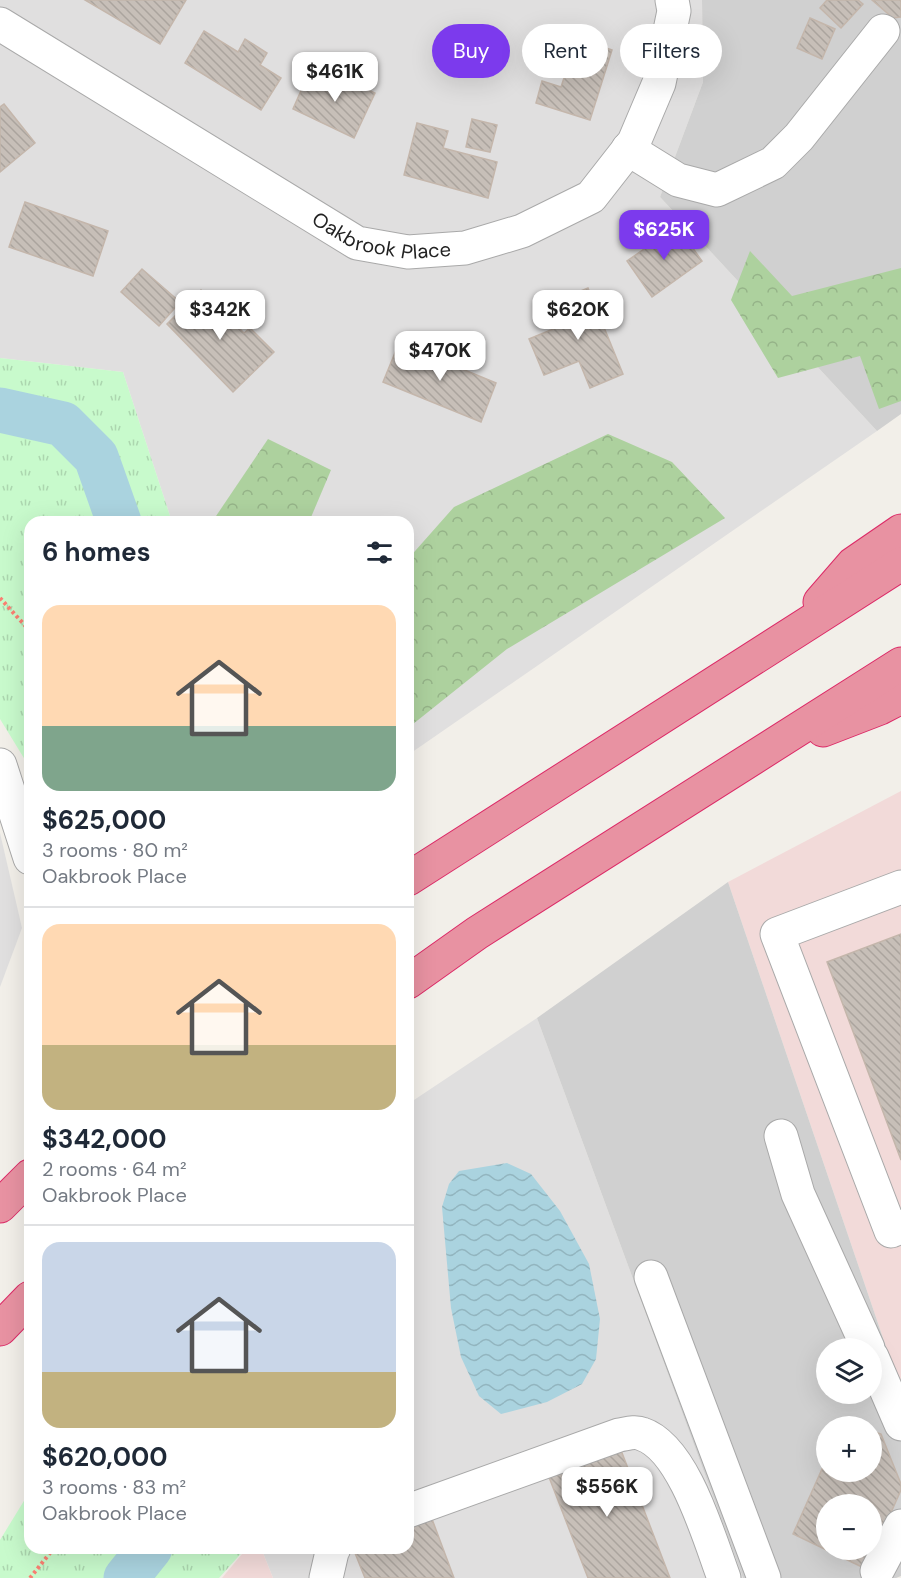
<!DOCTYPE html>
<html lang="en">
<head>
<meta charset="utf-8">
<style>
  :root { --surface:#fff; --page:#f6f6f7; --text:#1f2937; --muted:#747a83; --line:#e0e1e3; --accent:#7c3aed }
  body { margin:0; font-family:"DM Sans",sans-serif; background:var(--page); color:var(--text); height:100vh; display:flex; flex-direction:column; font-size:22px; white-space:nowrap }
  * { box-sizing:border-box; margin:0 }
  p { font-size:20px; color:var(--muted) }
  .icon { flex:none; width:33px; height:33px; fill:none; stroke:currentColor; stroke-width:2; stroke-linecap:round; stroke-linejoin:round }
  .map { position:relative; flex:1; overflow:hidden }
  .sheet { position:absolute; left:24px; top:516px; width:390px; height:1038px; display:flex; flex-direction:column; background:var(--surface); border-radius:18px; box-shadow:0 6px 24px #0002 }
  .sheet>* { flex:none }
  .banner { position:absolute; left:432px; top:24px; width:378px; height:54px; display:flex; gap:12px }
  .tools { position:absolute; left:816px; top:1338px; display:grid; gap:12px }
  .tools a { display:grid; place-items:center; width:66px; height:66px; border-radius:50%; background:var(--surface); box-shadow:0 6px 24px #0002; font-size:30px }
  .price { position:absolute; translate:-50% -51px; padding:0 14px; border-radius:12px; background:#fff; color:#222; font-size:20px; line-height:39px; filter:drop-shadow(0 2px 3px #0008) }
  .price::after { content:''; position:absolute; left:50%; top:36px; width:18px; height:14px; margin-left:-9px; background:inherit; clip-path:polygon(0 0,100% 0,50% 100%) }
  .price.current { background:var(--accent); color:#fff }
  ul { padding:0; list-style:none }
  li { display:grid; align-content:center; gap:12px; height:318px; padding:0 18px }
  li+li { border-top:2px solid var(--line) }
  li span { display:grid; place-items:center; height:186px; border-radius:18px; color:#555 }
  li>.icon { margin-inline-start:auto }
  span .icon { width:108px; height:108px; fill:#fffc; stroke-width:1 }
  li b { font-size:26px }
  h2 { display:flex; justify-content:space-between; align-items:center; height:72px; padding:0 18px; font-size:26px }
  .chip { padding:0 21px; border-radius:27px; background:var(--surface); box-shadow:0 6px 24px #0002; font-size:21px; line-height:54px }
  .chip.current { background:var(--accent); color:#fff }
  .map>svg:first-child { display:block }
  .residential { fill:#e0dfdf }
  .commercial { fill:#f2dad9 }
  .religious { fill:#d0d0d0; fill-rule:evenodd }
  .forest { fill:url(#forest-crowns) }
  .park { fill:url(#park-tufts) }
  .water { fill:url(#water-waves) }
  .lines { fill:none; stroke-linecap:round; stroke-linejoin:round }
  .river { stroke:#aad3df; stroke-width:45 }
  .building { fill:url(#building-back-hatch); stroke:#c4b6ab; stroke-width:1.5; fill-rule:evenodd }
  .minor-casing { stroke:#a9a9a9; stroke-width:35 }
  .highway-casing { stroke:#dc2a67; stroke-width:35 }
  .path { stroke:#fa8072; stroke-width:4; stroke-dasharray:3 3; stroke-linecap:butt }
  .minor { stroke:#fff; stroke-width:33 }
  .highway { stroke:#e892a2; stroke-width:33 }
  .labels { text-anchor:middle; stroke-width:6; stroke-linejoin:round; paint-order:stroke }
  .street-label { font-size:20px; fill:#222; stroke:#fff }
</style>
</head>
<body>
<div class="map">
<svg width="901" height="1578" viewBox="0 0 901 1578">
  <defs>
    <pattern id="forest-crowns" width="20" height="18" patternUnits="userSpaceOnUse" patternTransform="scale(1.5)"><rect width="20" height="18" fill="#add19e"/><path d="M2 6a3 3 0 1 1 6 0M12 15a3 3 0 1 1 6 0" fill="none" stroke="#95b388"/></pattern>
    <pattern id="park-tufts" width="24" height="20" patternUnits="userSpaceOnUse" patternTransform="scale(1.5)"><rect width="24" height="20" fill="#c8facc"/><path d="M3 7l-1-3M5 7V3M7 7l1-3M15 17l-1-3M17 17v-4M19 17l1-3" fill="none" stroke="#acd6af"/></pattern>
    <pattern id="water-waves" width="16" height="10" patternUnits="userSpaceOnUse" patternTransform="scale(1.5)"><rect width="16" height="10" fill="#aad3df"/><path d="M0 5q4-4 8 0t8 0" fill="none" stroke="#92b5bf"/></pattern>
    <pattern id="building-back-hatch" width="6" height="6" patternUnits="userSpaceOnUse" patternTransform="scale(1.5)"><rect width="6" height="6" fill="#c7bfb8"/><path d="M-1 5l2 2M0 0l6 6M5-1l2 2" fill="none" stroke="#aba49e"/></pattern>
  </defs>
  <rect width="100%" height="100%" fill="#f2efe9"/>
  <g class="residential">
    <path d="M0,0H702L703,82L660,197L877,431L408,755V522H172L123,372L0,358Z"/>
    <path d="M0,833L22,928L0,987Z"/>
    <path d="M537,1018L743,1578H273L261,1548H408V1104Z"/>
  </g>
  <g class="commercial">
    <path d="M901,791V1391L728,882Z"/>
    <path d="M247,1548H261L273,1578H222Z"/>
  </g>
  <g class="religious">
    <path d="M702,0H901V414L877,431L660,197L703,82Z"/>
    <path d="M728,882L901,1391V1576L896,1578H743L537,1018ZM826,1348H872V1394H826ZM826,1426H872V1472H826ZM826,1504H872V1550H826Z"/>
  </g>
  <g class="forest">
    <path d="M750,251L792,296L901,268V401L879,409L860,356L778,378L731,300Z"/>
    <path d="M608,434L672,462L725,518L507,649L408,728V559L454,507Z"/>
    <path d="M268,439L331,470L309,522H212Z"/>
  </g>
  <g class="park">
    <path d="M0,358L123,372L172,522H30V768L0,719Z"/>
    <path d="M30,1491V1548H246L219,1578H0V1540Z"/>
  </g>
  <path class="water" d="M507,1163L531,1174L560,1211L589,1264L600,1319L596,1359L582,1384L547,1402L501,1414L479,1396L461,1357L451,1308L442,1207L449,1184L459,1171Z"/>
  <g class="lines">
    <g class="river">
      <path d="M0,410L63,424L96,457L119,522"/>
      <path d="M126,1578L150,1548"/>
    </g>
  </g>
  <g class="building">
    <path d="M85,0H186L160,44Z"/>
    <path d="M827,0H858L863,4L841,28L820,8Z"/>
    <path d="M872,0H901V17L893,18Z"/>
    <path d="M810,18L835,29L822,59L797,48Z"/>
    <path d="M204,31L238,52L245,39L267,53L260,65L281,78L261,110L185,63Z"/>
    <path d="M577,38L612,50L590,120L536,103L542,81L561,87Z"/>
    <path d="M328,71L375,93L354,138L293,109L307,77L322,84Z"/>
    <path d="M4,104L35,143L0,172V107Z"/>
    <path d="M472,119L497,125L490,152L466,147Z"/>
    <path d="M417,123L448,131L443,148L497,162L488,198L404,175Z"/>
    <path d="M25,202L108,231L93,276L9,247Z"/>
    <path d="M677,226L702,261L652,297L627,261Z"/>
    <path d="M142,269L180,302L159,326L121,292Z"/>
    <path d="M588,288L623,374L590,388L579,361L544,375L529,339L563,325L554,302Z"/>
    <path d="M201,290L244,333L250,328L274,352L233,392L167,324Z"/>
    <path d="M399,343L496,383L481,422L383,382Z"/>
    <path d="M901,934V1160L827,962Z"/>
    <path d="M844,1422L858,1426H842Z"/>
    <path d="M872,1431L881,1434L901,1484V1490L866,1569L793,1534L826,1460V1472H872ZM826,1504H872V1550H826Z"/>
    <path d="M619,1445L670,1578H588L547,1472Z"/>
    <path d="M429,1511L454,1578H365L353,1548H408V1519Z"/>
  </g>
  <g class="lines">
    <defs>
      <g id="minor">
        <path id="s1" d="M0,24L357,243L408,252L465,248L522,231L591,197L634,142L659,83L674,11L672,0"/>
        <path d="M628,149L678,180L717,190L773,163L799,137L883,31"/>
        <path d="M0,765L30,858"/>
        <path d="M901,887L777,934L891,1231L901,1227"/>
        <path d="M781,1136L798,1194L868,1348"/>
        <path d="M651,1277L764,1578"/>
        <path d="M872,1357L901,1424"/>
        <path d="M408,1511L619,1435C626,1434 635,1431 642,1434C684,1448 709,1538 724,1578"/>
        <path d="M877,1571L901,1526"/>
        <path d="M326,1578L332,1552L334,1548"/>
      </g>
      <g id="highway">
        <path d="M820,602L853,564L901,531"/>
        <path d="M823,730L880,708L901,697"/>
        <path d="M408,879L901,564"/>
        <path d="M408,982L477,933L901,664"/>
        <path d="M0,1206L30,1176"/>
        <path d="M0,1329L30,1298"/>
      </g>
    </defs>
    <use href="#minor" class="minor-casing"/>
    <use href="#highway" class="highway-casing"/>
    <g class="path">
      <path d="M0,598L30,631"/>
      <path d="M30,1578L54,1548"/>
    </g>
    <use href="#minor" class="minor"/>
    <use href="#highway" class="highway"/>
  </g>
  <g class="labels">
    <g class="street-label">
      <text dy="7" stroke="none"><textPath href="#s1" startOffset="441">Oakbrook Place</textPath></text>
    </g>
  </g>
</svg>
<div class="tools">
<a><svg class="icon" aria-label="layers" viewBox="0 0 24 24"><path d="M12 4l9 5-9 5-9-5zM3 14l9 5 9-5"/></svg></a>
<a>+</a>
<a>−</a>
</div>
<b class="price" style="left:335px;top:103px">$461K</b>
<b class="price current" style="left:664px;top:261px">$625K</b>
<b class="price" style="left:220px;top:341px">$342K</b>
<b class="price" style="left:578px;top:341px">$620K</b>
<b class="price" style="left:440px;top:382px">$470K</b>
<b class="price" style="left:607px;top:1518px">$556K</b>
<div class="banner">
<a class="chip current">Buy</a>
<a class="chip">Rent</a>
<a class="chip">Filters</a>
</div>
<section class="sheet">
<h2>6 homes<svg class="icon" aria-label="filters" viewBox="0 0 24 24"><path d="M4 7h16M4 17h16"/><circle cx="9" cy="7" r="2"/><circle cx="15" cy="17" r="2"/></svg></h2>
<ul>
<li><span style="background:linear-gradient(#ffd9b3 65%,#7fa58c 0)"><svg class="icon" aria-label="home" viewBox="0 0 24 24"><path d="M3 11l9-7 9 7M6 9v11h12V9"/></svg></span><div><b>$625,000</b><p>3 rooms · 80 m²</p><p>Oakbrook Place</p></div></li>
<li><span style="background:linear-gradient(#ffd9b3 65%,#c2b280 0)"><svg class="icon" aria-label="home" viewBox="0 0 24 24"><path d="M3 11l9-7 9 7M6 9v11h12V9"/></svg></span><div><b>$342,000</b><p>2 rooms · 64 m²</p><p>Oakbrook Place</p></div></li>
<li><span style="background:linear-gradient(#c9d6e8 70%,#c2b280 0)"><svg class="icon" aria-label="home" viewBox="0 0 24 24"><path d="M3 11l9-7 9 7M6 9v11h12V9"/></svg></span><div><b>$620,000</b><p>3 rooms · 83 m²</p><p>Oakbrook Place</p></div></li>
</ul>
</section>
</div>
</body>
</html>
